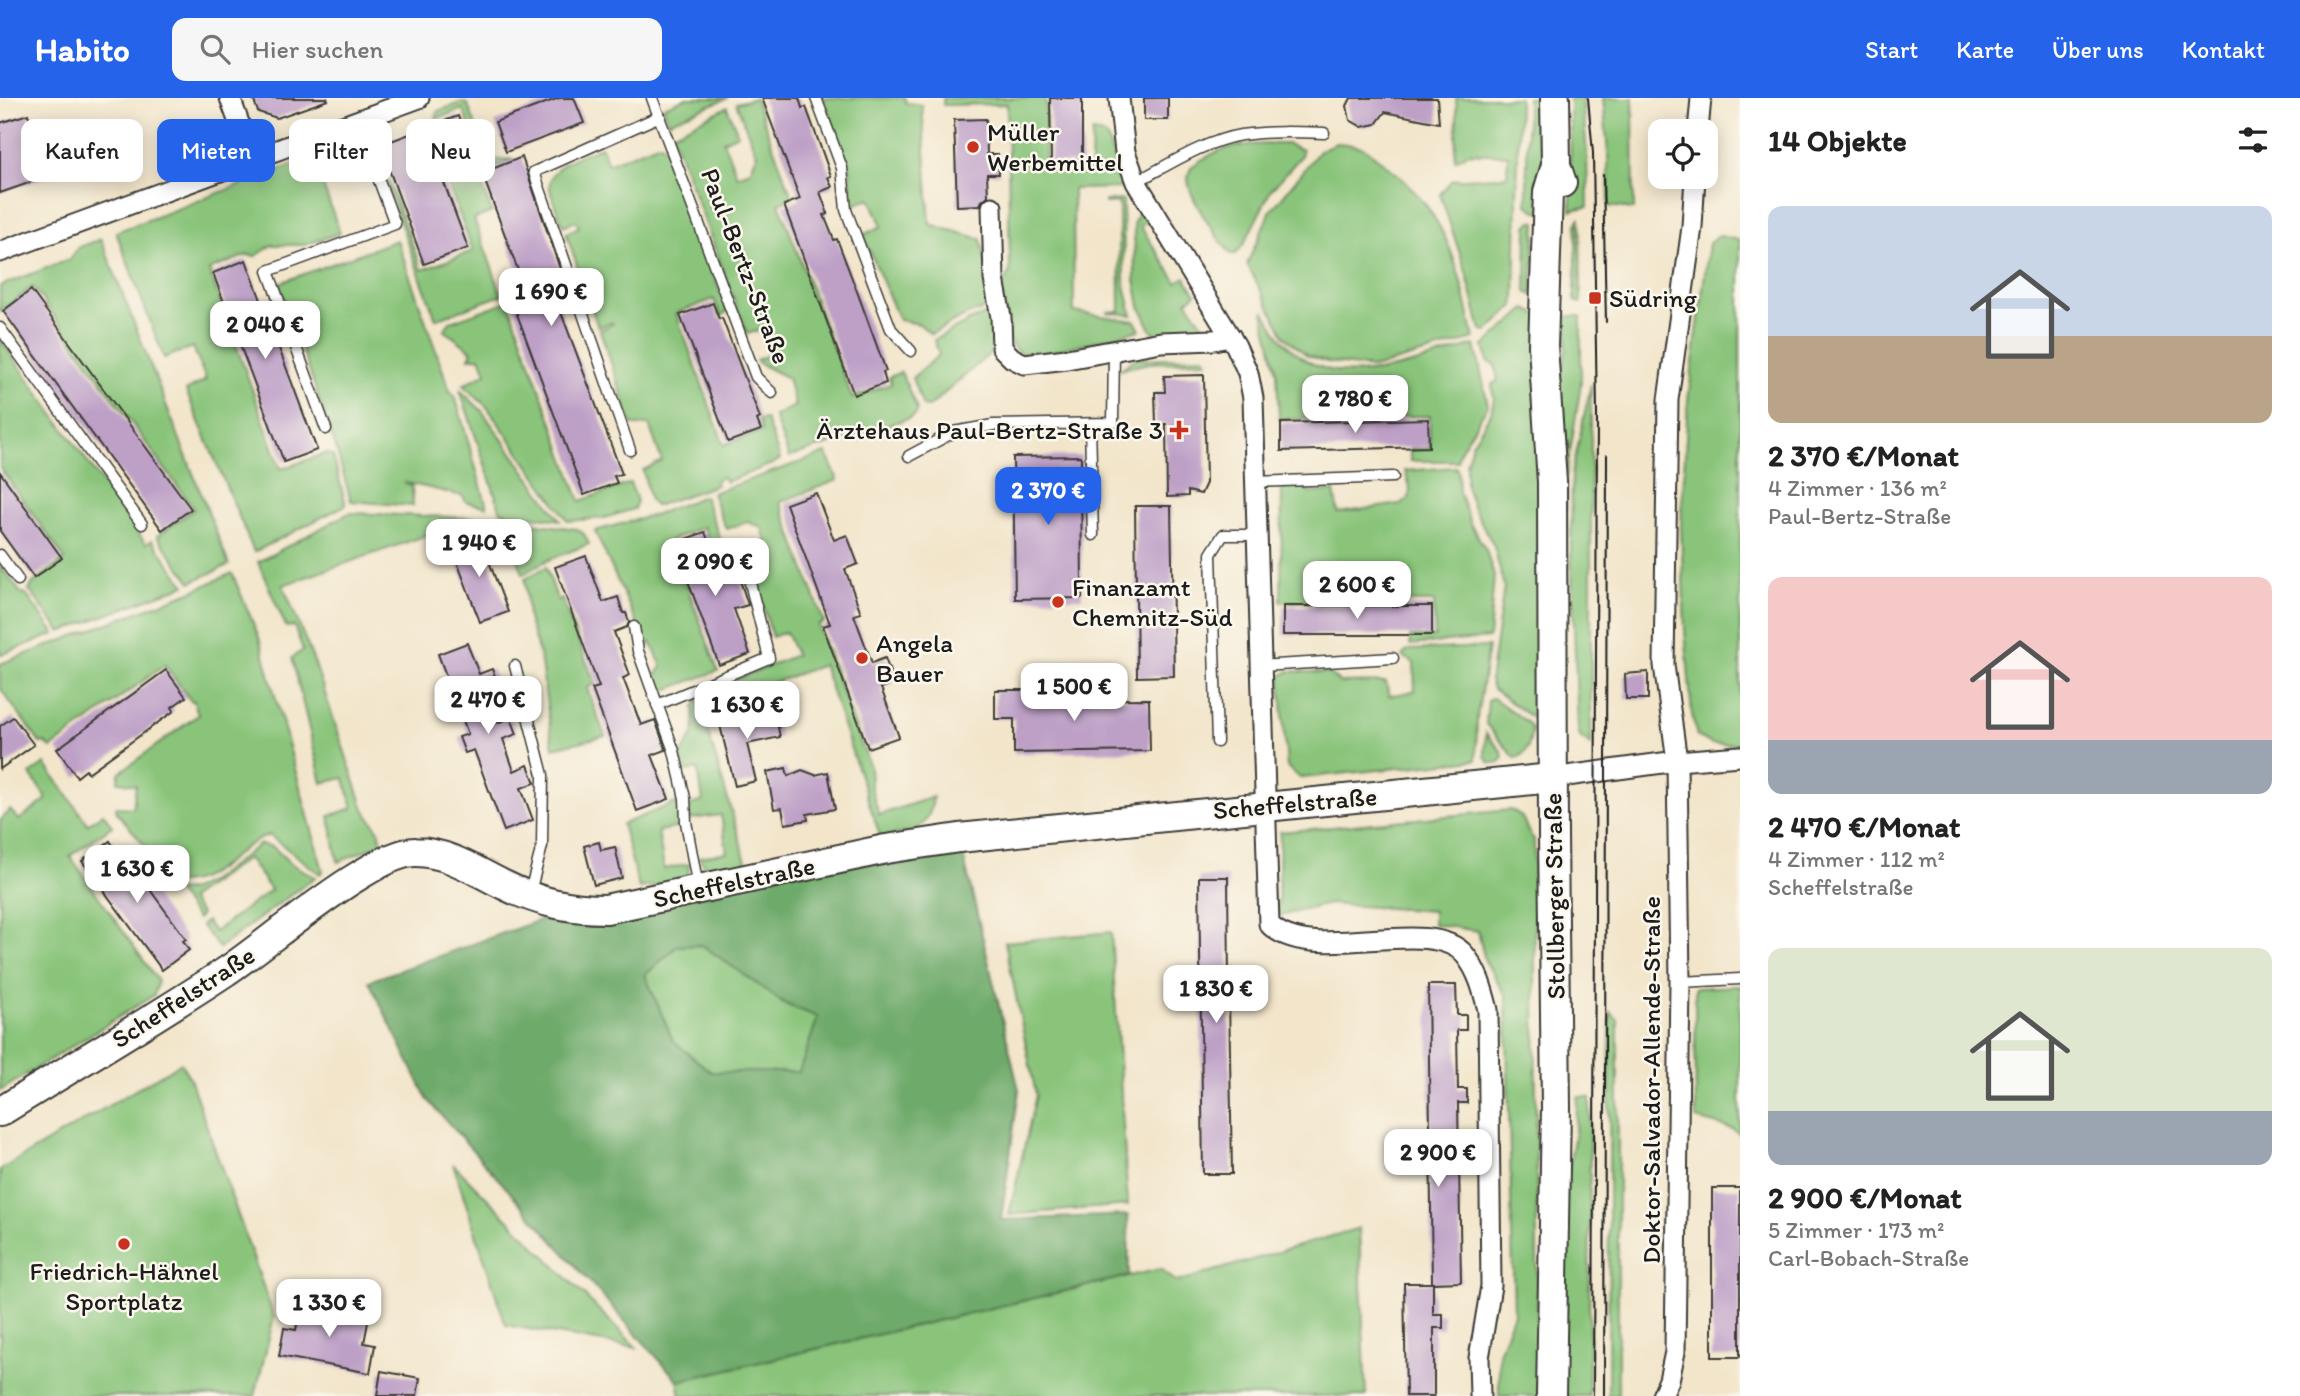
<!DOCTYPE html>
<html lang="de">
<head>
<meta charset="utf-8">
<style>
  :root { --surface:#fff; --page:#f6f6f6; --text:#222; --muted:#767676; --accent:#2563eb }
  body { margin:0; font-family:Itim,sans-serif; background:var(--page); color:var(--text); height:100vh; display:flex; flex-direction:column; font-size:26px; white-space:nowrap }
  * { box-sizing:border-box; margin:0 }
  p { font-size:23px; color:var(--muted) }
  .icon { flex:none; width:38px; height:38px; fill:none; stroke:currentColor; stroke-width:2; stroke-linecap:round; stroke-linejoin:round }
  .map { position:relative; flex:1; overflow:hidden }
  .drawer { display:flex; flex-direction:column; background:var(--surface); width:560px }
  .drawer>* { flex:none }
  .hud { position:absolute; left:21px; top:21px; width:665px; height:63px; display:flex; gap:14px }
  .fabs { position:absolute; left:1648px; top:21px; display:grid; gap:14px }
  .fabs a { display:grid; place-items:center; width:70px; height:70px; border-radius:14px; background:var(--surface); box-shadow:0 4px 18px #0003; font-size:35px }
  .price { position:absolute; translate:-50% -60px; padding:0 16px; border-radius:14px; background:#fff; color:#222; font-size:23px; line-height:46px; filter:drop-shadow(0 2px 4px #0008) }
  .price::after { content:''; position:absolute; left:50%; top:42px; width:21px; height:16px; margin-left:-10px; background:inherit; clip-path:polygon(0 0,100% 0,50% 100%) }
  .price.on { background:var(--accent); color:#fff }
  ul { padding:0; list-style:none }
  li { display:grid; align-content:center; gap:14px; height:371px; padding:0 28px }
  li span { display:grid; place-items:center; height:217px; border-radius:14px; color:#555 }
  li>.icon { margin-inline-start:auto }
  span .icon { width:126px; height:126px; fill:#fffc; stroke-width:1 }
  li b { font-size:30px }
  h2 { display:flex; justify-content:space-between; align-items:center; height:84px; padding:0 28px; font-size:30px }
  .tag { padding:0 24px; border-radius:14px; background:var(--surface); box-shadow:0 4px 18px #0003; font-size:24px; line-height:63px }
  .tag.on { background:var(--accent); color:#fff }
  header { display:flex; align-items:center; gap:42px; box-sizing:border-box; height:98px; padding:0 35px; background:var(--accent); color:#fff }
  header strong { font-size:33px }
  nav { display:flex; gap:38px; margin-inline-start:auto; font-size:24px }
  .search { width:490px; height:63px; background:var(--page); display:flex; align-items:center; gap:18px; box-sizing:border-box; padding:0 24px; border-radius:14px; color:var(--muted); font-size:26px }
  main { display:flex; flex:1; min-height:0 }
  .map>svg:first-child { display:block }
  .green { fill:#89c47a; stroke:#52704b; stroke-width:2 }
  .forest { fill:#6eaa6a; stroke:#456343; stroke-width:2; fill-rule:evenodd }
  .building { fill:#bea0c7 }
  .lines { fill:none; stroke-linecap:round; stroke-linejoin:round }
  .lane-casing { stroke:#3c3a36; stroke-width:13 }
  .street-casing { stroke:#3c3a36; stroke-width:23 }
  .secondary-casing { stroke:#3c3a36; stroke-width:32 }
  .lane { stroke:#fff; stroke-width:10 }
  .street { stroke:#fff; stroke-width:19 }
  .secondary { stroke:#fff; stroke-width:28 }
  .tram { stroke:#1c1c1c; stroke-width:2 }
  .poi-dot { fill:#c8321e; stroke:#fbf7ec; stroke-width:2.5 }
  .labels { text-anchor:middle; stroke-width:5; stroke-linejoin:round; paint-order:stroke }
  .poi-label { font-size:26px; fill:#1c1c1c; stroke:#fbf7ec; text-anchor:start }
  .street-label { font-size:26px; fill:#1c1c1c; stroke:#fbf7ec }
</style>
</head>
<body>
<header>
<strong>Habito</strong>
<div class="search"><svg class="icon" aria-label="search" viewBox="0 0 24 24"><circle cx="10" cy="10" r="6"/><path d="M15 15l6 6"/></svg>Hier suchen</div>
<nav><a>Start</a><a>Karte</a><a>Über uns</a><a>Kontakt</a></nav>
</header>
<main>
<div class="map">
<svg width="1740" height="1298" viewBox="0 0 1740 1298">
  <rect width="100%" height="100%" fill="#fbf7ec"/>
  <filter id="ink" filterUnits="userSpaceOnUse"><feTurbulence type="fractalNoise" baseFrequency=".0143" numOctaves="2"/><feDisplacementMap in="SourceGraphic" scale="14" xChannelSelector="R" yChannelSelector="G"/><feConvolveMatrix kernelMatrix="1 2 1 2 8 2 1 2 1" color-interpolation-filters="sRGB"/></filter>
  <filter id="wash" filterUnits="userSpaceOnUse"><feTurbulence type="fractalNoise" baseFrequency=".00686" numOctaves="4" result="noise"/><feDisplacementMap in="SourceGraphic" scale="28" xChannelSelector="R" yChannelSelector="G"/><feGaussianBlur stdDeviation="1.57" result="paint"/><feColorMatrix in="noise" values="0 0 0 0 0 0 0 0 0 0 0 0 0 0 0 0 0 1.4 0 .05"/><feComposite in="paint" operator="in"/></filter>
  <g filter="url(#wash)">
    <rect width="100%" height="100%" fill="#f2e5ca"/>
    <g class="green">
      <path d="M686,0H728L668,24L663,9Z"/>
      <path d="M755,0L792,99L779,105L852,300L891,286L889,279L901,274L917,311L916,316L910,320L789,359L774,318L795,308L788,280L760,266L756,262L769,257L760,232L747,236L672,36L727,9L738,36L723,43L737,78L750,73L757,57L736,5Z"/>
      <path d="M823,0H905L906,5L922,7L930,126L981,141L995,207L965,218L931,236L919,226L899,222L863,137L882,128L870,100L851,108L850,71Z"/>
      <path d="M943,0H1046V68H1091L1092,34L1103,36L1107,40L1125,90L1073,91L1074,214L1135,223L1140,232L1041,256L1025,257L1017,253L1011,246L1001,190L1010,173L1007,6L943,7Z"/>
      <path d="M1456,0H1519L1515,201L1514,208L1487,234L1482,233L1480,229L1467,177L1440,96L1452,82L1507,78L1508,57L1468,55L1455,62L1457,21Z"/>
      <path d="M1527,0H1537L1543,19V114L1534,112L1527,106Z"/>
      <path d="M1570,0H1582L1587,56L1588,109L1571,112Z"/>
      <path d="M1603,0H1633L1634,111L1609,108L1608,55Z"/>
      <path d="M463,4L468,7L487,60L494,62L515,61L477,75L492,114L474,121L502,197L436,221L385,84L388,82L422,172L473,153L445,77L482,63L463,11L436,21L438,13Z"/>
      <path d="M660,45L669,54L727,214L721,218L714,201L676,215L724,347L762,333L759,322L766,321L780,361L774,365L726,384L723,379L715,382L717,387L655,408L650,402L643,372L662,363L649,327H632L600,232L613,226L612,224L598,229L566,135L579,129L576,123L563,128C559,116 552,103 550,91C545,67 584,56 601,49L608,66Z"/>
      <path d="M1336,45C1344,46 1356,46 1363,50C1371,53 1378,61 1385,66C1447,113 1459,169 1474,241L1373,270L1327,264L1307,257L1285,239L1247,166L1270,114L1320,52Z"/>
      <path d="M1287,46L1302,52L1301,58L1271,92L1245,144L1236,156H1231C1218,141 1188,100 1188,80C1188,76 1190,73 1191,69C1225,44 1246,46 1287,46Z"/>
      <path d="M313,59L340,135L304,147H272L256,158L247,157L209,172L281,371L327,355L333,358L346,407L254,454L186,293L206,282L193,249L164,260L116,134Z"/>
      <path d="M1123,102L1124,183L1132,217L1107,214L1120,213L1119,105H1105V103Z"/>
      <path d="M1143,108L1151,120L1140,128L1177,184L1185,179L1196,196L1187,203L1208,235L1162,241L1151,232L1140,208L1135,182L1134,124Z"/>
      <path d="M1580,119L1581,205L1576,203L1575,199L1577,125Z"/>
      <path d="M1532,123L1536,124L1532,197L1526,194L1527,128Z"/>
      <path d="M1719,138L1740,142V646H1712L1697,638L1692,617L1685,533L1681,429L1688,302L1709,145Z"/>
      <path d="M101,141L229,467L191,484L157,438L194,411L33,189L0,213V188L70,161L79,149Z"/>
      <path d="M397,142L450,293L455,298L487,409L466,404L463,398L404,384L412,388L413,408L351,403L335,347L279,185Z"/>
      <path d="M508,203L580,403L630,385L637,403L634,411L604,420L568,423L487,309L463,287L486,275L480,259L469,260L472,253L444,232L450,224Z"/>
      <path d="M1526,211L1539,217L1540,622H1535L1493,591L1490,583L1504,489L1494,448L1473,409L1466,388V366L1472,346L1491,315L1494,301L1492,286L1498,283L1495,266L1488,264L1484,248Z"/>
      <path d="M997,213L994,252L929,309L923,308L912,280L939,257L934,242L969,223Z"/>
      <path d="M1265,213C1309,309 1397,270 1475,247L1488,307L1460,353L1457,363H1410V351H1430V318L1279,321L1277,274L1263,215Z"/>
      <path d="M1567,218H1581V286L1567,373L1564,449L1558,296L1566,252Z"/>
      <path d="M0,241L146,446L152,442L185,487L61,534L29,492L33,485L65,461L0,370Z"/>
      <path d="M1204,259L1207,263L1148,265L1119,272L1135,261Z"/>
      <path d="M1591,286V647L1580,639L1578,632L1571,450L1572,375Z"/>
      <path d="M460,292L482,313L560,422L501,414Z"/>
      <path d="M826,355L838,382L780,404L824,524L818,527L870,669L871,690L879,717L933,699C930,734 909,736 880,738L823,567L701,610L748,770L719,774L707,771L699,759L727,754L721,717L690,721V707L703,703L698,671L683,674L681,657L694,635V608L701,599L718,589L796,557L786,534L772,539L754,474L759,459L768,451L762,429L747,424L727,431L723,424L712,395Z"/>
      <path d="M1455,369L1458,372L1459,394L1471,427L1486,452L1494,478L1489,540L1410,547V539H1435L1434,504H1281L1282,385L1306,386L1308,395L1334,393L1338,415L1400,406L1409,401L1410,390L1405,373Z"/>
      <path d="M704,398L721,443L711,447L704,429L670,442L718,573L657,595L652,582L662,569L651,544L642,554L640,532L595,433L654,417Z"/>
      <path d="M349,415L476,420L481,428L430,436L283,487L315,566L364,711L379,733L382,745L338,764L329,718L353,710L344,680L322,685L292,560L303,552L294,528L286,529L258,464Z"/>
      <path d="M505,422L577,431L584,436L589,446L546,463L523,476Z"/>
      <path d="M0,467L21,495H25L55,536L0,557Z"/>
      <path d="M546,469L558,503L562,501L595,586L587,590L605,638L553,650L540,558L528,521L525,481Z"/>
      <path d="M232,475L259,539L323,773L320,776L269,737C233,749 218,786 176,785L116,713V709L133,710L136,687L118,684L119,675L198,617L194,603H191L165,567L51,650L44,644L40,645L0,590V566L188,495Z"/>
      <path d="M1488,549L1477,620L1476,662L1300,680L1287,669L1280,578L1290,573L1329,575L1340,585L1386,584L1389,598L1415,593L1414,565L1402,558L1408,552Z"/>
      <path d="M1493,600L1528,625L1532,632C1530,643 1528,658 1515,660L1486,626L1488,603Z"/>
      <path d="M1486,635L1502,654L1503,661L1498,665H1490L1485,658Z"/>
      <path d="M45,666L88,726L103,715L112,728L70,758L158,883L154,897L0,993V723L10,712L19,722L47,701L30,676Z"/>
      <path d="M678,704L681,729L658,733L664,771L689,766L688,778L683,784L639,790L622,726Z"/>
      <path d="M1510,712C1530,718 1521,730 1534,741L1538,1298H1499V1255L1514,1215L1506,898L1485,863L1478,833L1433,826V813L1329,806L1278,818L1280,734Z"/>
      <path d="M260,746L273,749L290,765L315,779L219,850L201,827L206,823L214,834L271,792L248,760L190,801L201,817L197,821L176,793L192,792L211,783Z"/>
      <path d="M1111,834L1128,1107L1009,1117L1036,997L1005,844Z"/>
      <path d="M702,847L785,906L819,919L799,974H711L673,943L645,877L677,848Z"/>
      <path d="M1740,888V1036L1733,1031L1696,1021L1695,890Z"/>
      <path d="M1610,914L1618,922V1298H1608Z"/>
      <path d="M181,965L190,981L274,1219L255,1298H0V1072Z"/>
      <path d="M1578,999H1590L1589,1298H1563V1105L1575,1035Z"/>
      <path d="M453,1066L637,1250L506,1227Z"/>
      <path d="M1359,1130L1366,1298H681L678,1283L1160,1171L1177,1184Z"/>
    </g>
    <path class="forest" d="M959,740L1019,992L1001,1122L1128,1117L1129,1178L678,1283L427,1001L369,883L540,822ZM702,847L785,906L818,919L799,974H711L673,943L645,877L677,848Z"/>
    <g id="blocks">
      <g class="building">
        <path d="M253,0H327L328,2L277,20L258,14Z"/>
        <path d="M559,0H574L584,25L506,54L495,24Z"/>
        <path d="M762,0H799L802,10L806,9L831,78L828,79L832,89L820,94L828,116L824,117L834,142L837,141L858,196L886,273L883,274L886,285L854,297L784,107L800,101Z"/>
        <path d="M1050,0H1082V65H1051Z"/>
        <rect x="1144" y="0" width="24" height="22"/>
        <path d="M1351,0H1437L1439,25L1385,14L1376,26L1362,29L1350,22L1347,8Z"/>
        <path d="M28,16L49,78L0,95V25Z"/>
        <path d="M458,18L474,61L440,74L468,150L424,166L380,47Z"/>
        <path d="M986,21L987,56H998L999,76H987L988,98L982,103L980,107L957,108L954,22Z"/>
        <path d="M522,59L563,180L559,182L562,190L553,193L622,376L614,378L617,385L584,397L514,208L529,202L482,75Z"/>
        <path d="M246,162L317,352L284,364L213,175Z"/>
        <path d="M31,192L191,411L162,432L3,213Z"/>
        <path d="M713,205L719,221L722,220L760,320L757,322L761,332L728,344L680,217Z"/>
        <path d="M1204,277L1206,385L1201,396L1188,393V398L1167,399L1166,326H1156L1155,294H1165L1164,278Z"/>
        <path d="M1428,321L1429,349L1281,353V325Z"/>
        <path d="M1081,358L1082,500L1015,501L1013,359Z"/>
        <path d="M0,374L62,460L34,480L0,433Z"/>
        <path d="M816,395L834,442L847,437L858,466L845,471L861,515L854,517L872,565L885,560L894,585L881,590L899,639L868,650L823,528L830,526L786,406Z"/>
        <path d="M1135,408H1171L1174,578L1137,579Z"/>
        <path d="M705,434L723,482L738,476L748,507L734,511L750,556L719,567L674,445Z"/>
        <path d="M479,437L508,514L480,524L451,448Z"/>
        <path d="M586,458L603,504L618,499L623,515H626L629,524L627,529L614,534L630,577L623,580L641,627L655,622L666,652L652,657L669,701L637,713L592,591L599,589L555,469Z"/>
        <rect x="1283" y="508" width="149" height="29"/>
        <path d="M467,545L479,576L492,571L499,588L485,593L497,625L511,620L517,636L503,641L514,673L528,667L535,685L521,690L533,722L504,733L474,652L465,655L459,639L468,636L438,556Z"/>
        <path d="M166,572L186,599L172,609L174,613L88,675L86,672L77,679L57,651Z"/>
        <path d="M1648,574V601H1626L1625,576Z"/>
        <path d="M995,592H1048V602L1149,601L1150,653L1014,655V621H995Z"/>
        <path d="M774,610L780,639L747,646L756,683L735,688L719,623Z"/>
        <path d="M13,619L34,647L0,671V628Z"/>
        <path d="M786,670L788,678L802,672L815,677L828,674L835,711L807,716L808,722L785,726L782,710L774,711L767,674Z"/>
        <path d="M110,743L120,757L123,755L186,841L183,843L189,852L162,872L82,763Z"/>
        <path d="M599,744L601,752L615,749L622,780L594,787L584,748Z"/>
        <path d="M1199,779H1228L1229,884H1238V898H1229L1232,1076H1203Z"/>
        <path d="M1428,887H1456L1457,917H1466V932H1457L1458,991H1467V1005H1458L1461,1184L1433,1185V1216H1443V1230H1434V1298H1406L1404,1185H1432Z"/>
        <rect x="1712" y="1090" width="28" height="169"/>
        <path d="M301,1206L369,1219L364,1245L375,1247L370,1275L279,1258L284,1230L296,1232Z"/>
        <path d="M381,1273L420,1280L417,1298H377Z"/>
      </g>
    </g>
  </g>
  <g filter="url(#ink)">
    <use href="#blocks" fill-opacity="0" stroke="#3c3a36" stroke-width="2"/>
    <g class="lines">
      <defs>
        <g id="lane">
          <path d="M652,0L756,279L772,295"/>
          <path d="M816,0L842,70L846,112L891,231L911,253"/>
          <path d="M1136,84C1168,67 1205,43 1241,37C1269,33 1296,34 1324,35"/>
          <path d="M0,230L142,426"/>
          <path d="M1090,327L1093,437"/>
          <path d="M326,331L268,173L395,126L357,23"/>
          <path d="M630,352L534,74L660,18"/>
          <path d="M909,358L954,334L993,327L1113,325L1114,252"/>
          <path d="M1255,384L1393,379"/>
          <path d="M0,457L18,482"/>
          <path d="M634,529L638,553L674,653L685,700L686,724L698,789"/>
          <path d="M515,568L543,677L542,748L530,794"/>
          <path d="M1260,568L1393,560"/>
          <path d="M657,607L769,560L743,457"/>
          <path d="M1217,644L1211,456L1223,437H1256"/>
          <path d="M1680,884L1740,881"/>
        </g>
        <g id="street">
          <path d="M230,0L252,61"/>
          <path d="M1119,0L1125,54L1136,84L1236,248L1248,275L1253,300L1269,826C1310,869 1430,815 1465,857C1478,873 1483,892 1488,912L1491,1188L1479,1260L1480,1298"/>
          <path d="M1698,33L1701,0"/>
          <path d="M1695,79L1692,129L1668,302L1664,567L1677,663L1740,658"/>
          <path d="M992,109L994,181L1001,219L1002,250L1012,260L1024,266L1067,261L1161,244L1214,242L1231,239"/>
          <path d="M0,154L419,0"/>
          <path d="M1552,680L1677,663L1680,884L1675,1254L1669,1282L1662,1298"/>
        </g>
        <g id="secondary">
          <path d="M1555,0L1556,67L1562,85"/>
          <path d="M0,1014C75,967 151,923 225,874C265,848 374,753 416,754C448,754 477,774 504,787C538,804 569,811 606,811L886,751L959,740L1552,680"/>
          <path d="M1551,1298L1556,1009L1553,736L1552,384L1543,248L1548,94L1556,67"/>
        </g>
      </defs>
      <use href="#lane" class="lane-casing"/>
      <use href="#street" class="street-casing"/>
      <use href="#secondary" class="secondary-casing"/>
      <use href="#lane" class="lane"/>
      <use href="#street" class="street"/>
      <use href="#secondary" class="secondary"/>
      <g class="tram">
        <path d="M1588,0L1593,55L1597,317L1593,1298"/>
        <path d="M1603,77L1606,224"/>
        <path d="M1604,1298L1607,357"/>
      </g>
    </g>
  </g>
  <g class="poi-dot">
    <circle cx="973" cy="49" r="7"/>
    <rect x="1588" y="193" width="14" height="14" rx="3.5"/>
    <path d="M1175.5 321.5h7v7h7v7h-7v7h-7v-7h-7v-7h7z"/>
    <circle cx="1058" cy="504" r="7"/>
    <circle cx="862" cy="560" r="7"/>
    <circle cx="124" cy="1146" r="7"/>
  </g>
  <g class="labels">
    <g class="poi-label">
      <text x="987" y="43">Müller<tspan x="987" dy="30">Werbemittel</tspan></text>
      <text x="1609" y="209">Südring</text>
      <text x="1163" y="341" text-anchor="end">Ärztehaus Paul-Bertz-Straße 3</text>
      <text x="1072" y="498">Finanzamt<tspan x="1072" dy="30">Chemnitz-Süd</tspan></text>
      <text x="876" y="554">Angela<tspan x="876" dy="30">Bauer</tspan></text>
      <text x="124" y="1182" text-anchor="middle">Friedrich-Hähnel<tspan x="124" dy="30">Sportplatz</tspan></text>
    </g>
    <g class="street-label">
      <text transform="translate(746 168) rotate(69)" y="9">Paul-Bertz-Straße</text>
      <text transform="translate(1295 705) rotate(-5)" y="9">Scheffelstraße</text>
      <text transform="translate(734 784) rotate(-12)" y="9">Scheffelstraße</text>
      <text transform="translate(1554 798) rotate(-91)" y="9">Stollberger Straße</text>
      <text transform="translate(183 899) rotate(-33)" y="9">Scheffelstraße</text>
      <text transform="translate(1651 982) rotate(-90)" y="9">Doktor-Salvador-Allende-Straße</text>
    </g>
  </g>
</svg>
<div class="fabs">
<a><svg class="icon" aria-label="locate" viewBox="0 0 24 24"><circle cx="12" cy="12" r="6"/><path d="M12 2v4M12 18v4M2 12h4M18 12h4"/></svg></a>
</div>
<b class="price" style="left:551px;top:230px">1 690 €</b>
<b class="price" style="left:265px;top:263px">2 040 €</b>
<b class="price" style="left:1355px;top:337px">2 780 €</b>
<b class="price on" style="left:1048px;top:429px">2 370 €</b>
<b class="price" style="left:479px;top:481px">1 940 €</b>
<b class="price" style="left:715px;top:500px">2 090 €</b>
<b class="price" style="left:1357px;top:523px">2 600 €</b>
<b class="price" style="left:1074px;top:625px">1 500 €</b>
<b class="price" style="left:488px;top:638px">2 470 €</b>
<b class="price" style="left:747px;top:643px">1 630 €</b>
<b class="price" style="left:137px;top:807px">1 630 €</b>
<b class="price" style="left:1216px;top:927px">1 830 €</b>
<b class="price" style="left:1438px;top:1091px">2 900 €</b>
<b class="price" style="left:329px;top:1241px">1 330 €</b>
<div class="hud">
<a class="tag">Kaufen</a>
<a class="tag on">Mieten</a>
<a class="tag">Filter</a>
<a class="tag">Neu</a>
</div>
</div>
<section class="drawer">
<h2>14 Objekte<svg class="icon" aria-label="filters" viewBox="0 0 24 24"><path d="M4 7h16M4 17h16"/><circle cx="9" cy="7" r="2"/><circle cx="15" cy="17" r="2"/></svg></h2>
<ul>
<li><span style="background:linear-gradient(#c9d6e8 60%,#b9a48a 0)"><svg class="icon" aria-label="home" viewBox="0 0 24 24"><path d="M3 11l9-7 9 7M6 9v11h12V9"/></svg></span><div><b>2 370 €/Monat</b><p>4 Zimmer · 136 m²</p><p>Paul-Bertz-Straße</p></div></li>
<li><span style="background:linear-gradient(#f6c9c9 75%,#9aa5b1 0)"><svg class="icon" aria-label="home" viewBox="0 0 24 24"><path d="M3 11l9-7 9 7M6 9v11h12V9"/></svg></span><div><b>2 470 €/Monat</b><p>4 Zimmer · 112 m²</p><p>Scheffelstraße</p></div></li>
<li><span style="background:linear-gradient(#dfe7d0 75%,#9aa5b1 0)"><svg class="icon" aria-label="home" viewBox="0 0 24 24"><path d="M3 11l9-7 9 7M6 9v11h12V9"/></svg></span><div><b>2 900 €/Monat</b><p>5 Zimmer · 173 m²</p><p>Carl-Bobach-Straße</p></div></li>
</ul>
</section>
</main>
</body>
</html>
